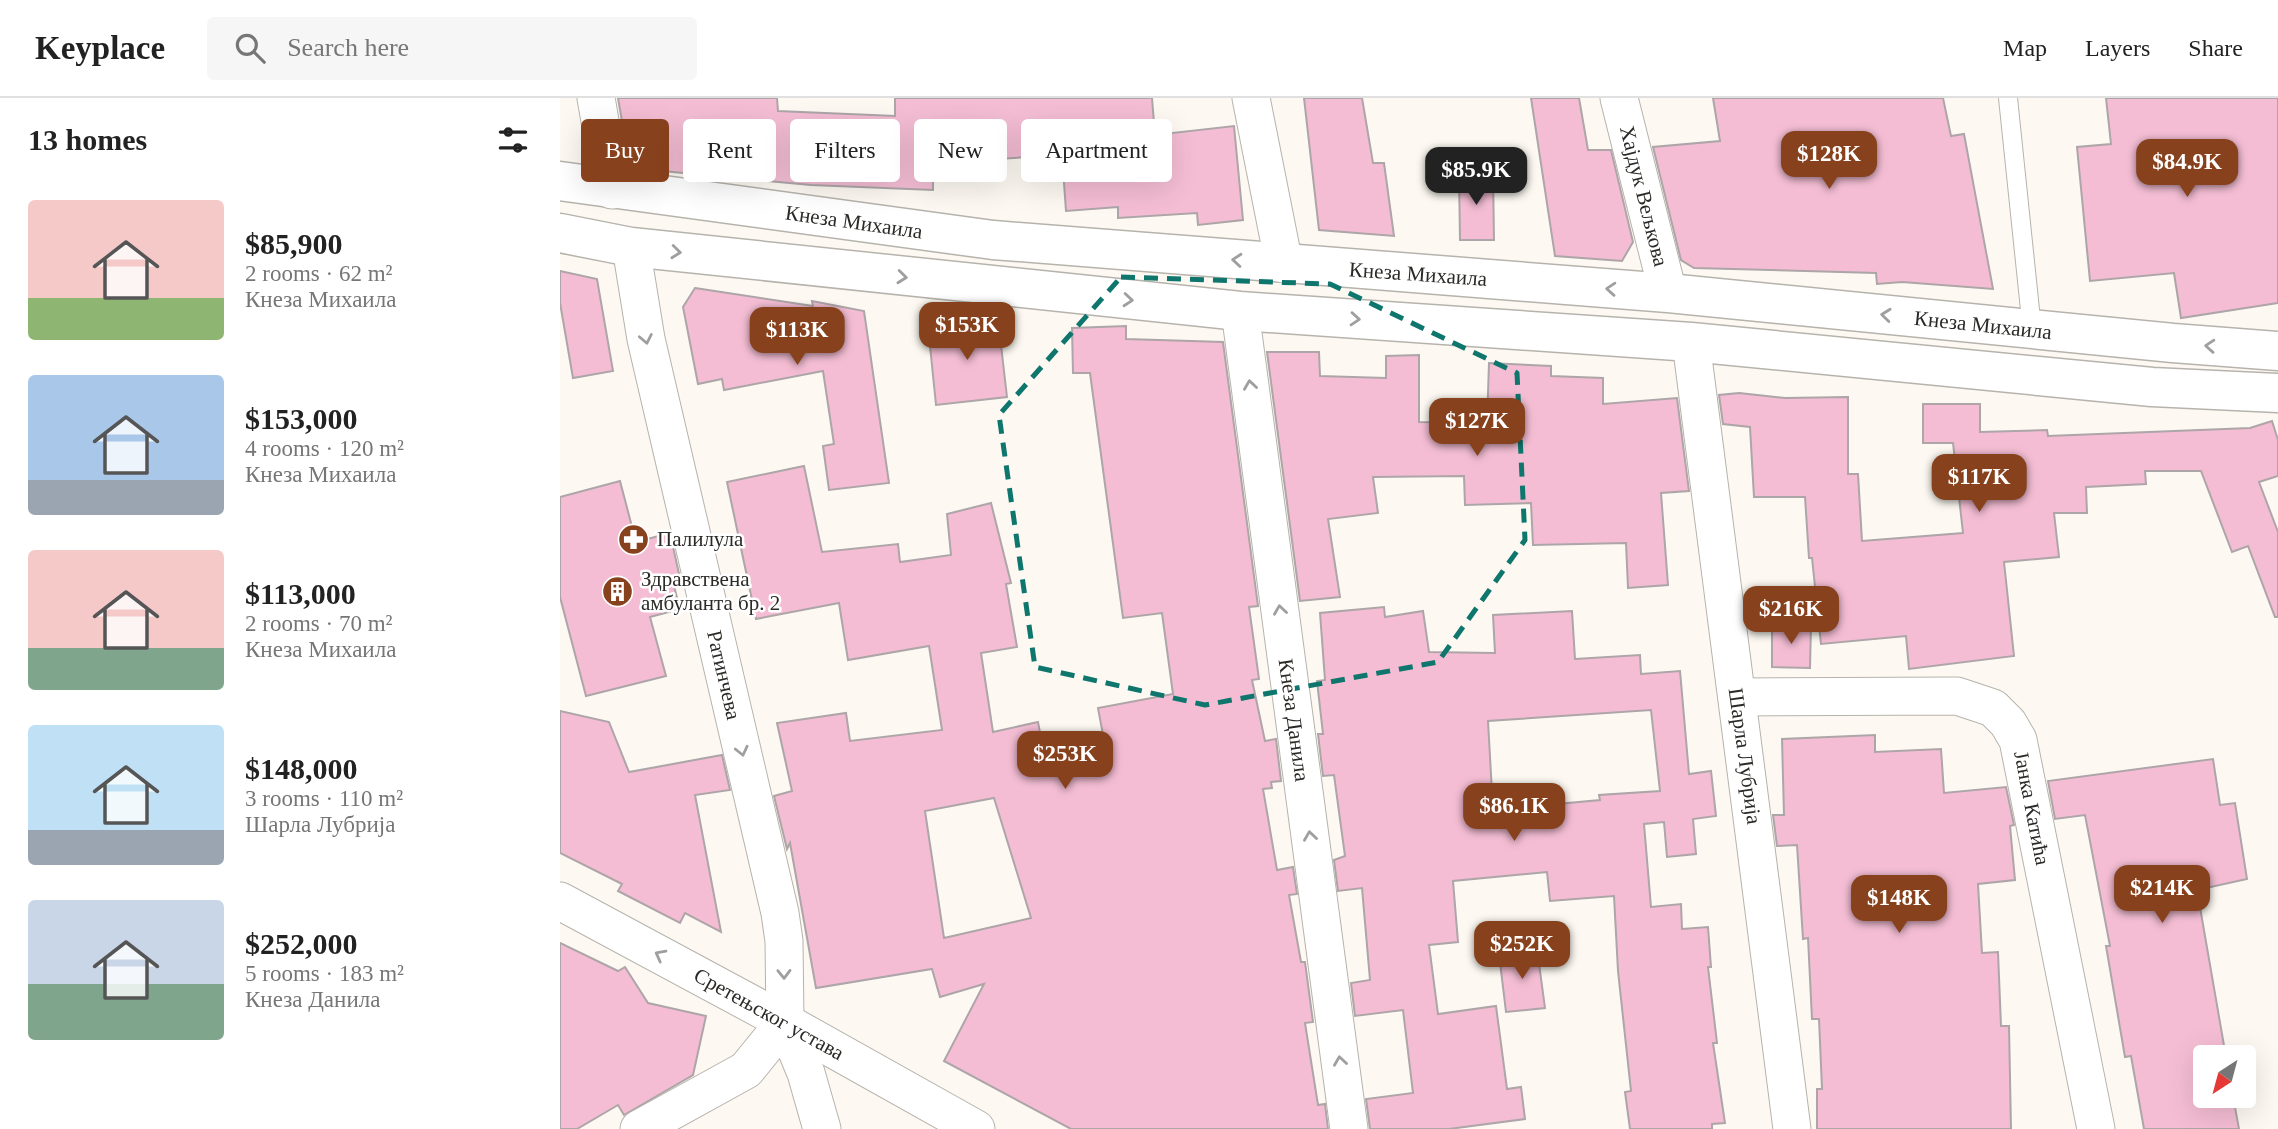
<!DOCTYPE html>
<html lang="en">
<head>
<meta charset="utf-8">
<style>
  :root { --surface:#fff; --page:#f6f6f6; --text:#222; --muted:#767676; --line:#e0e0e0; --accent:#87411c }
  body { margin:0; font-family:"Times New Roman",serif; background:var(--page); color:var(--text); height:100vh; display:flex; flex-direction:column; font-size:26px; white-space:nowrap }
  * { box-sizing:border-box; margin:0 }
  p { font-size:23px; color:var(--muted) }
  .icon { flex:none; width:38px; height:38px; fill:none; stroke:currentColor; stroke-width:2; stroke-linecap:round; stroke-linejoin:round }
  .map { position:relative; flex:1; overflow:hidden }
  .details { display:flex; flex-direction:column; background:var(--surface); width:560px }
  .details>* { flex:none }
  .top-card { position:absolute; left:21px; top:21px; width:665px; height:63px; display:flex; gap:14px }
  .needle { width:46px; rotate:216deg }
  .fabs { position:absolute; left:1633px; top:947px; display:grid; gap:14px }
  .fabs a { display:grid; place-items:center; width:63px; height:63px; border-radius:7px; background:var(--surface); box-shadow:0 7px 28px #0002; font-size:35px }
  .price { position:absolute; translate:-50% -60px; padding:0 16px; border-radius:14px; background:var(--accent); color:#fff; font-size:23px; line-height:46px; filter:drop-shadow(0 2px 4px #0008) }
  .price::after { content:''; position:absolute; left:50%; top:42px; width:21px; height:16px; margin-left:-10px; background:inherit; clip-path:polygon(0 0,100% 0,50% 100%) }
  .price.selected { background:#222; color:#fff }
  ul { padding:0; list-style:none }
  li { display:flex; align-items:center; gap:21px; height:175px; padding:0 28px }
  li span { display:grid; place-items:center; flex:none; width:196px; height:140px; border-radius:7px; color:#555 }
  li>.icon { margin-inline-start:auto }
  span .icon { width:84px; height:84px; fill:#fffc; stroke-width:1 }
  li b { font-size:30px }
  h2 { display:flex; justify-content:space-between; align-items:center; height:84px; padding:0 28px; font-size:30px }
  .tag { padding:0 24px; border-radius:7px; background:var(--surface); box-shadow:0 7px 28px #0002; font-size:24px; line-height:63px }
  .tag.selected { background:var(--accent); color:#fff }
  header { display:flex; align-items:center; gap:42px; box-sizing:border-box; height:98px; padding:0 35px; background:var(--surface); border-bottom:2px solid var(--line) }
  header strong { font-size:33px }
  nav { display:flex; gap:38px; margin-inline-start:auto; font-size:24px }
  .search { width:490px; height:63px; background:var(--page); display:flex; align-items:center; gap:18px; box-sizing:border-box; padding:0 24px; border-radius:7px; color:var(--muted); font-size:26px }
  main { display:flex; flex:1; min-height:0 }
  .map>svg:first-child { display:block }
  .building { fill:#f4bdd3; stroke:#ada5a8; stroke-width:2; fill-rule:evenodd }
  .lines { fill:none; stroke-linecap:round; stroke-linejoin:round }
  .service-casing { stroke:#b6b3ac; stroke-width:20 }
  .minor-casing { stroke:#b6b3ac; stroke-width:39 }
  .secondary-casing { stroke:#b6b3ac; stroke-width:41 }
  .service { stroke:#fff; stroke-width:18 }
  .minor { stroke:#fff; stroke-width:37 }
  .secondary { stroke:#fff; stroke-width:38 }
  .oneway { stroke:#a09f9e }
  .marked { fill:none; stroke:#0f766e; stroke-width:5; stroke-dasharray:14 9; stroke-linejoin:round }
  .labels { text-anchor:middle; stroke-width:5; stroke-linejoin:round; paint-order:stroke }
  .street-label { font-size:21px; fill:#2b2a27; stroke:#fff }
  .poi-label { font-size:21px; fill:#2b2a27; stroke:#fff; text-anchor:start }
</style>
</head>
<body>
<header>
<strong>Keyplace</strong>
<div class="search"><svg class="icon" aria-label="search" viewBox="0 0 24 24"><circle cx="10" cy="10" r="6"/><path d="M15 15l6 6"/></svg>Search here</div>
<nav><a>Map</a><a>Layers</a><a>Share</a></nav>
</header>
<main>
<section class="details">
<h2>13 homes<svg class="icon" aria-label="filters" viewBox="0 0 24 24"><path d="M4 7h16M4 17h16"/><circle cx="9" cy="7" r="2"/><circle cx="15" cy="17" r="2"/></svg></h2>
<ul>
<li><span style="background:linear-gradient(#f6c9c9 70%,#8fb573 0)"><svg class="icon" aria-label="home" viewBox="0 0 24 24"><path d="M3 11l9-7 9 7M6 9v11h12V9"/></svg></span><div><b>$85,900</b><p>2 rooms · 62 m²</p><p>Кнеза Михаила</p></div></li>
<li><span style="background:linear-gradient(#a9c7e8 75%,#9aa5b1 0)"><svg class="icon" aria-label="home" viewBox="0 0 24 24"><path d="M3 11l9-7 9 7M6 9v11h12V9"/></svg></span><div><b>$153,000</b><p>4 rooms · 120 m²</p><p>Кнеза Михаила</p></div></li>
<li><span style="background:linear-gradient(#f6c9c9 70%,#7fa58c 0)"><svg class="icon" aria-label="home" viewBox="0 0 24 24"><path d="M3 11l9-7 9 7M6 9v11h12V9"/></svg></span><div><b>$113,000</b><p>2 rooms · 70 m²</p><p>Кнеза Михаила</p></div></li>
<li><span style="background:linear-gradient(#bfe0f5 75%,#9aa5b1 0)"><svg class="icon" aria-label="home" viewBox="0 0 24 24"><path d="M3 11l9-7 9 7M6 9v11h12V9"/></svg></span><div><b>$148,000</b><p>3 rooms · 110 m²</p><p>Шарла Лубрија</p></div></li>
<li><span style="background:linear-gradient(#c9d6e8 60%,#7fa58c 0)"><svg class="icon" aria-label="home" viewBox="0 0 24 24"><path d="M3 11l9-7 9 7M6 9v11h12V9"/></svg></span><div><b>$252,000</b><p>5 rooms · 183 m²</p><p>Кнеза Данила</p></div></li>
</ul>
</section>
<div class="map">
<svg width="1718" height="1031" viewBox="0 0 1718 1031">
  <rect width="100%" height="100%" fill="#fdf9f2"/>
  <g class="building">
    <path d="M58,0H217L218,13L335,18V0H592L595,37L674,28L683,122L638,127L637,115L558,120V109L506,113L502,57L373,65V92L251,87L70,70Z"/>
    <path d="M744,0H802L813,65H824L834,138L759,132Z"/>
    <path d="M971,0H1019L1028,52H1051L1073,144L1062,163L995,158Z"/>
    <path d="M1153,0H1383L1391,38L1404,36L1433,191L1342,184L1317,186L1316,175L1134,170L1121,162L1093,49L1160,43Z"/>
    <path d="M1546,0H1718V205L1621,220L1614,175L1530,183L1517,49L1551,46Z"/>
    <path d="M899,76H933L934,142H900Z"/>
    <path d="M0,173L37,181L53,273L13,280L0,205Z"/>
    <path d="M135,190L253,208L252,203L304,213L329,385L269,392L263,348L274,346L263,273L164,292L162,281L138,286L123,209Z"/>
    <path d="M438,221L447,299L376,307L368,228Z"/>
    <path d="M566,228V241L663,244L698,508L689,509L699,581L692,582L705,643L716,641L721,683L711,684L712,690L703,691L717,772L733,769L737,796L729,797L741,864H745L753,924L745,925L758,1007L765,1006L768,1031H511L384,963L424,886L380,899L372,871L256,890L230,745L227,751L214,698L232,693L217,625L286,615L290,643L382,632L369,548L288,562L279,505L196,521L167,384L244,368L262,454L338,446L340,464L391,457L387,416L431,405L451,485L446,486L457,549L421,555L433,634L478,624L488,676L548,664L538,610L613,596L602,515L563,520L530,275H513L512,230ZM434,700L471,820L384,840L365,713Z"/>
    <path d="M707,254H759L760,278L826,280V258L859,257V324L927,325L929,265L991,268V278L1043,280V306L1117,300L1129,393L1101,395L1108,487L1068,490L1066,445L973,447L971,405L905,407L904,378L813,379L818,415L768,421L780,499L740,503Z"/>
    <path d="M1179,295L1225,300L1288,299V376H1298L1302,443L1403,435L1393,345H1363V306H1420V334L1487,332L1488,338L1690,330L1712,323L1718,342V378L1699,384L1718,434V519H1715L1688,448L1672,454L1641,373H1585L1586,386L1526,389L1527,415H1494L1499,459L1444,464L1454,558L1349,571L1346,538L1261,546L1252,460H1249L1245,399H1194L1190,329L1163,326L1159,297Z"/>
    <path d="M60,383L76,444L110,435L121,485L114,488L120,511L90,519L106,578L26,598L0,499V399Z"/>
    <path d="M824,509L825,519L863,513L869,554L935,555L933,517L1012,513L1015,561L1080,557L1081,576L1120,573L1129,676L1151,673L1156,718L1133,721L1136,756L1107,759L1104,724L1084,726L1091,809L1121,806L1122,831L1148,829L1151,869H1148L1157,945H1153L1165,1025L1152,1026V1031H1070L1065,994L1071,993L1058,873L1054,798L990,803L987,774L893,783L898,844L869,847L878,916L936,908L947,991L961,989L965,1021L889,1031H810L806,1001L853,995L843,912L795,918L791,885L810,882L802,790L778,793L774,762L785,758L774,677L763,678L758,636H763L757,583L765,582L760,515ZM1091,612L1100,693L1039,697L1040,702L933,712L928,623Z"/>
    <path d="M1212,526L1251,527L1250,570L1212,569Z"/>
    <path d="M0,613L49,624L69,674L162,657L170,692L135,697L161,834L125,815L120,825L58,793L62,786L0,755Z"/>
    <path d="M1315,637V654L1381,651L1384,695L1446,689L1454,727L1450,728L1455,782L1418,786L1422,855L1438,854L1441,928H1449L1451,1031H1257V991H1262L1259,921H1252L1248,840L1243,841L1237,747L1217,748L1213,717H1224L1222,641Z"/>
    <path d="M1653,661L1660,707L1675,705L1687,781L1637,792L1666,959H1645V998H1673L1679,1031H1584L1571,958L1565,959L1546,848H1550L1525,717L1495,721L1488,683Z"/>
    <path d="M0,845L58,873L65,869L88,905L146,918L133,977L64,1017L58,1007L17,1031H0Z"/>
    <path d="M977,851L985,910L946,914L939,856Z"/>
  </g>
  <g class="lines">
    <defs>
      <path id="service" d="M1448,0L1472,231"/>
      <g id="minor">
        <path d="M36,0L52,92"/>
        <path d="M691,0L724,166"/>
        <path d="M1059,0L1108,195"/>
        <path d="M71,149L86,241L220,815L224,843L225,924L246,975L262,1031"/>
        <path d="M680,213L789,1031"/>
        <path d="M1131,244L1232,1031"/>
        <path d="M1177,599L1397,598L1433,610L1448,625L1458,642L1536,1031"/>
        <path d="M0,803L225,924L416,1031"/>
        <path d="M79,1031L186,972L225,924"/>
      </g>
      <g id="secondary">
        <path d="M0,83L433,142L1108,195L1613,245L1718,253"/>
        <path d="M0,135L71,149L680,213L1131,244L1592,289L1718,295"/>
      </g>
    </defs>
    <use href="#service" class="service-casing"/>
    <use href="#minor" class="minor-casing"/>
    <use href="#secondary" class="secondary-casing"/>
    <use href="#service" class="service"/>
    <use href="#minor" class="minor"/>
    <use href="#secondary" class="secondary"/>
  </g>
  <defs><path id="oneway-chevron" d="M-2-3.5L2.5 0L-2 3.5" fill="none" stroke-width="1.6" stroke-linecap="round" stroke-linejoin="round" transform="scale(1.75)"/></defs>
  <g class="oneway">
    <use href="#oneway-chevron" transform="translate(116 154) rotate(6)"/>
    <use href="#oneway-chevron" transform="translate(677 162) rotate(-175)"/>
    <use href="#oneway-chevron" transform="translate(342 179) rotate(6)"/>
    <use href="#oneway-chevron" transform="translate(1051 191) rotate(-176)"/>
    <use href="#oneway-chevron" transform="translate(568 202) rotate(5)"/>
    <use href="#oneway-chevron" transform="translate(1326 217) rotate(-174)"/>
    <use href="#oneway-chevron" transform="translate(795 221) rotate(4)"/>
    <use href="#oneway-chevron" transform="translate(86 241) rotate(79)"/>
    <use href="#oneway-chevron" transform="translate(1650 248) rotate(-176)"/>
    <use href="#oneway-chevron" transform="translate(690 287) rotate(-98)"/>
    <use href="#oneway-chevron" transform="translate(720 512) rotate(-98)"/>
    <use href="#oneway-chevron" transform="translate(182 653) rotate(77)"/>
    <use href="#oneway-chevron" transform="translate(750 738) rotate(-98)"/>
    <use href="#oneway-chevron" transform="translate(100 857) rotate(-152)"/>
    <use href="#oneway-chevron" transform="translate(224 876) rotate(89)"/>
    <use href="#oneway-chevron" transform="translate(780 963) rotate(-98)"/>
  </g>
  <path class="marked" d="M561,179L770,186L957,275L965,442L878,564L645,607L475,569L439,317Z"/>
  <defs>
    <symbol id="pharmacy-disc" viewBox="-11 -11 22 22"><circle r="9.5" fill="#87411c" stroke="#fff"/><path d="M-2-6h4v4h4v4h-4v4h-4v-4h-4v-4h4Z" fill="#fff"/></symbol>
    <symbol id="building-disc" viewBox="-11 -11 22 22"><circle r="9.5" fill="#87411c" stroke="#fff"/><path d="M-4-6H4V6H1V3H-1V6H-4ZM-2.5-4.3h1.7v1.8h-1.7ZM.8-4.3h1.7v1.8H.8ZM-2.5-1h1.7V.8h-1.7ZM.8-1h1.7V.8H.8Z" fill="#fff"/></symbol>
  </defs>
  <g fill-rule="evenodd">
    <use href="#pharmacy-disc" x="56" y="424" width="35" height="35"/>
    <use href="#building-disc" x="40" y="476" width="35" height="35"/>
  </g>
  <g class="labels">
    <g class="street-label">
      <text transform="translate(1084 98) rotate(76)" y="7">Хајдук Вељкова</text>
      <text transform="translate(294 124) rotate(8)" y="7">Кнеза Михаила</text>
      <text transform="translate(858 176) rotate(4)" y="7">Кнеза Михаила</text>
      <text transform="translate(1423 227) rotate(6)" y="7">Кнеза Михаила</text>
      <text transform="translate(164 577) rotate(77)" y="7">Ратинчева</text>
      <text transform="translate(734 622) rotate(82)" y="7">Кнеза Данила</text>
      <text transform="translate(1185 658) rotate(82)" y="7">Шарла Лубрија</text>
      <text transform="translate(1472 710) rotate(79)" y="7">Јанка Катића</text>
      <text transform="translate(209 916) rotate(29)" y="7">Сретењског устава</text>
    </g>
    <g class="poi-label">
      <text x="97" y="448">Палилула</text>
      <text x="81" y="488">Здравствена<tspan x="81" dy="24">амбуланта бр. 2</tspan></text>
    </g>
  </g>
</svg>
<div class="fabs">
<a><svg class="needle" viewBox="-14 -14 28 28"><path d="M0-13l5 13h-10z" fill="#e53935"/><path d="M0 13l5-13h-10z" fill="#767676"/></svg></a>
</div>
<b class="price" style="left:1269px;top:93px">$128K</b>
<b class="price" style="left:1627px;top:101px">$84.9K</b>
<b class="price selected" style="left:916px;top:109px">$85.9K</b>
<b class="price" style="left:407px;top:264px">$153K</b>
<b class="price" style="left:237px;top:269px">$113K</b>
<b class="price" style="left:917px;top:360px">$127K</b>
<b class="price" style="left:1419px;top:416px">$117K</b>
<b class="price" style="left:1231px;top:548px">$216K</b>
<b class="price" style="left:505px;top:693px">$253K</b>
<b class="price" style="left:954px;top:745px">$86.1K</b>
<b class="price" style="left:1602px;top:827px">$214K</b>
<b class="price" style="left:1339px;top:837px">$148K</b>
<b class="price" style="left:962px;top:883px">$252K</b>
<div class="top-card">
<a class="tag selected">Buy</a>
<a class="tag">Rent</a>
<a class="tag">Filters</a>
<a class="tag">New</a>
<a class="tag">Apartment</a>
</div>
</div>
</main>
</body>
</html>
